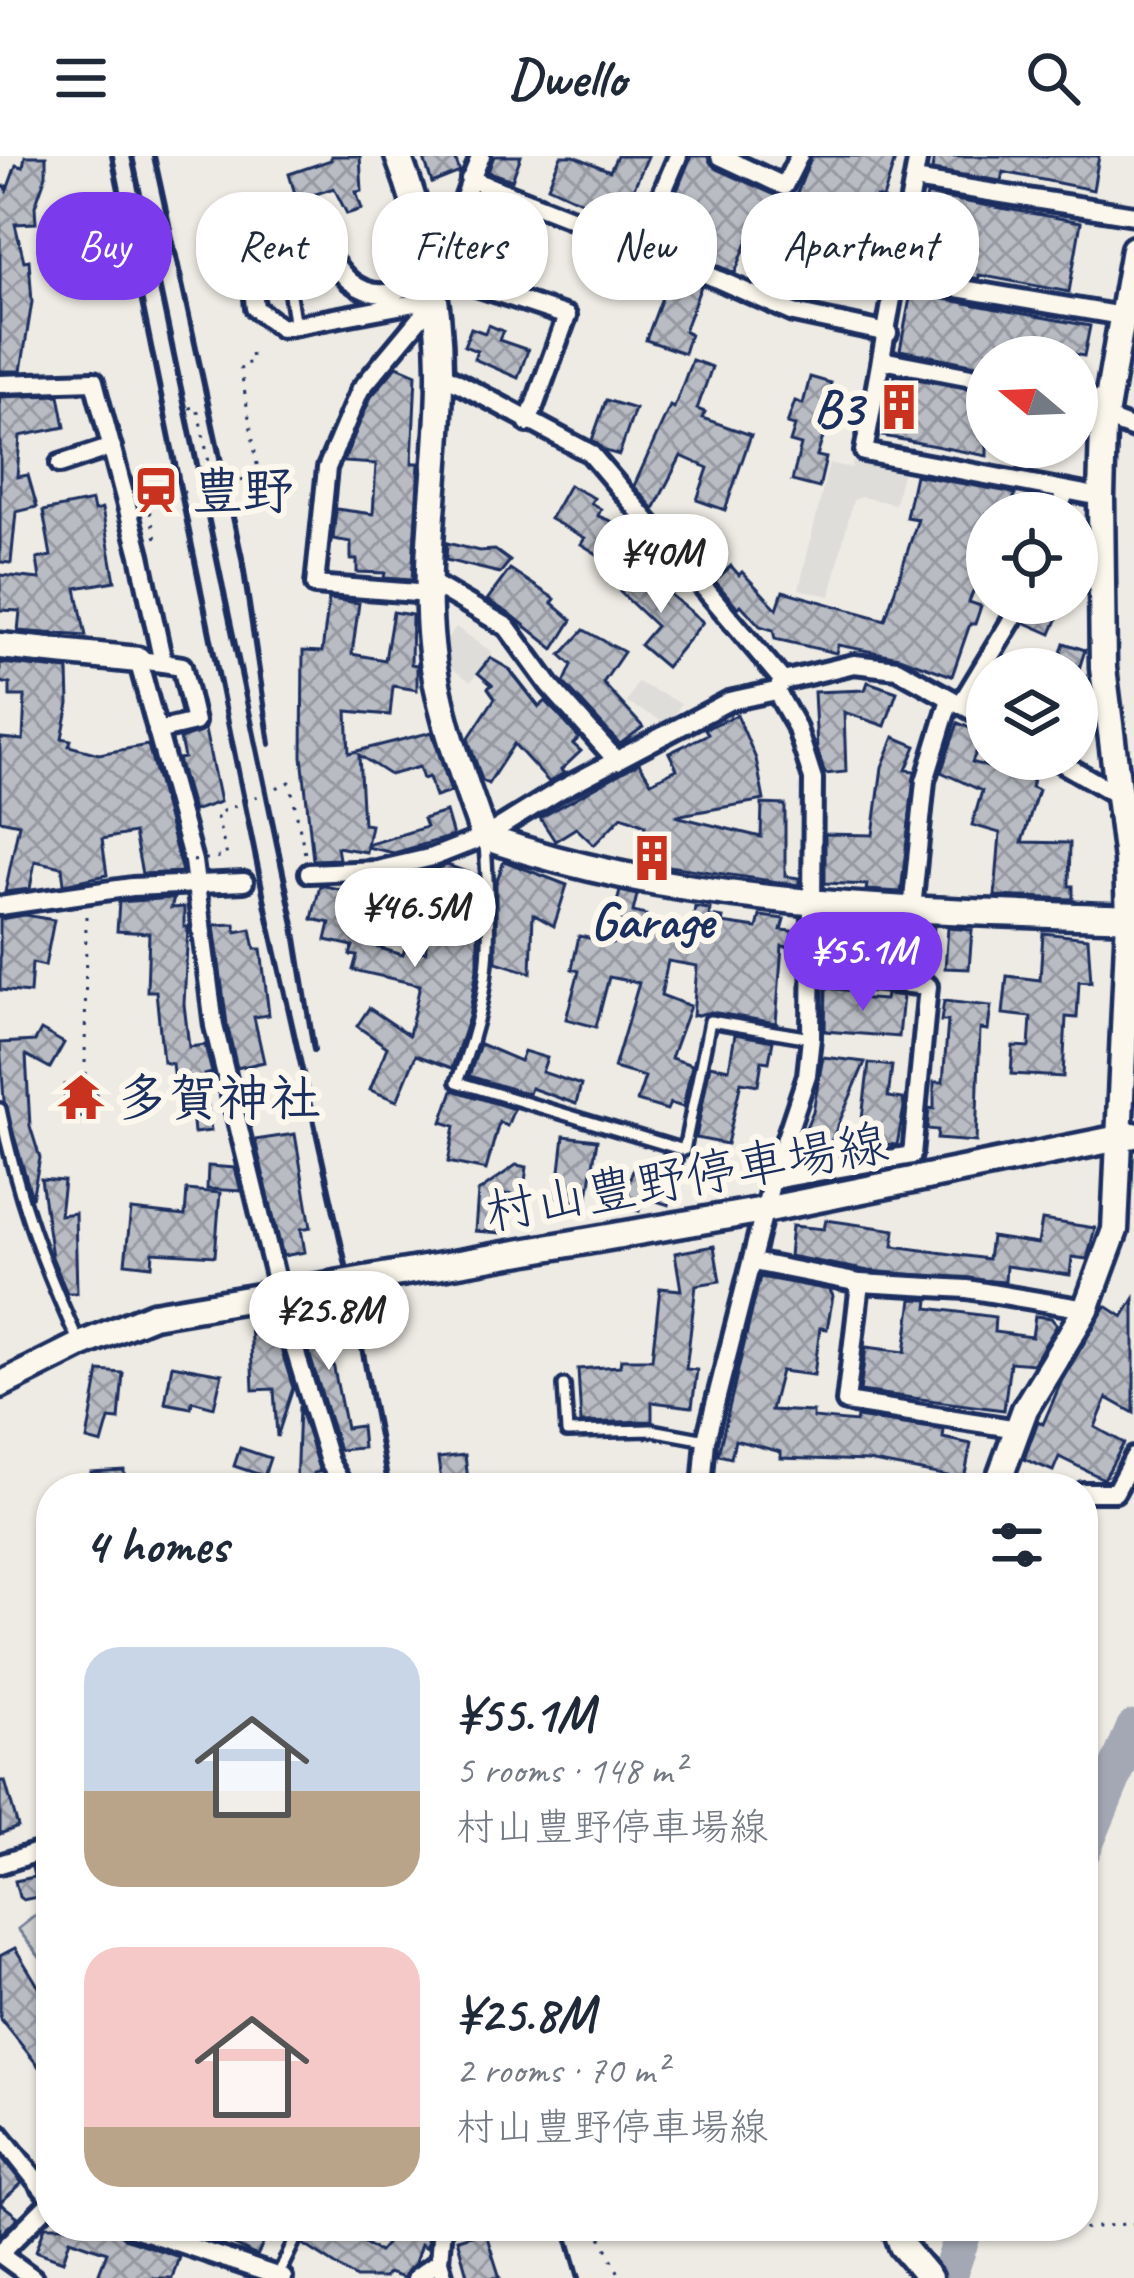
<!DOCTYPE html>
<html lang="en">
<head>
<meta charset="utf-8">
<style>
  :root { --surface:#fff; --page:#f2f2f3; --text:#1f2937; --muted:#747a83; --accent:#7c3aed }
  body { margin:0; font-family:Caveat,"Klee One",sans-serif; background:var(--page); color:var(--text); height:100vh; display:flex; flex-direction:column; font-size:45px; white-space:nowrap }
  * { box-sizing:border-box; margin:0 }
  p { font-size:39px; color:var(--muted) }
  .icon { flex:none; width:66px; height:66px; fill:none; stroke:currentColor; stroke-width:2; stroke-linecap:round; stroke-linejoin:round }
  .map { position:relative; flex:1; overflow:hidden }
  .details { position:absolute; left:36px; top:1317px; width:1062px; height:768px; display:flex; flex-direction:column; background:var(--surface); border-radius:48px; box-shadow:0 3px 9px #0004 }
  .details>* { flex:none }
  .banner { position:absolute; left:36px; top:36px; width:1062px; height:108px; display:flex; gap:24px }
  .needle { width:78px; rotate:289deg }
  .controls { position:absolute; left:966px; top:180px; display:grid; gap:24px }
  .controls a { display:grid; place-items:center; width:132px; height:132px; border-radius:50%; background:var(--surface); box-shadow:0 3px 9px #0004; font-size:60px }
  .price { position:absolute; translate:-50% -102px; padding:0 27px; border-radius:42px; background:#fff; color:#222; font-size:39px; line-height:78px; filter:drop-shadow(0 3px 6px #0008) }
  .price::after { content:''; position:absolute; left:50%; top:72px; width:36px; height:27px; margin-left:-18px; background:inherit; clip-path:polygon(0 0,100% 0,50% 100%) }
  .price.selected { background:var(--accent); color:#fff }
  ul { padding:0; list-style:none }
  li { display:flex; align-items:center; gap:36px; height:300px; padding:0 48px }
  li span { display:grid; place-items:center; flex:none; width:336px; height:240px; border-radius:36px; color:#555 }
  li>.icon { margin-inline-start:auto }
  span .icon { width:144px; height:144px; fill:#fffc; stroke-width:1 }
  li b { font-size:51px }
  h2 { display:flex; justify-content:space-between; align-items:center; height:144px; padding:0 48px; font-size:51px }
  .chip { padding:0 42px; border-radius:48px; background:var(--surface); box-shadow:0 3px 9px #0004; font-size:42px; line-height:108px }
  .chip.selected { background:var(--accent); color:#fff }
  header { display:flex; justify-content:space-between; align-items:center; height:156px; padding:0 48px; background:var(--surface); font-size:54px; font-weight:600 }
  .map>svg:first-child { display:block }
  .built { fill:#deddda }
  .park { fill:#cecfcf; stroke:#747f96; stroke-width:3 }
  .lines { fill:none; stroke-linecap:round; stroke-linejoin:round }
  .river { stroke:#a3a8b4; stroke-width:36 }
  .building { fill:url(#building-cross-hatch); stroke:#1b2f5e; stroke-width:3 }
  .lane-casing { stroke:#1b2f5e; stroke-width:18 }
  .street-casing { stroke:#1b2f5e; stroke-width:26 }
  .secondary-casing { stroke:#1b2f5e; stroke-width:33 }
  .path { stroke:#1b2f5e; stroke-width:3; stroke-dasharray:3 9; stroke-linecap:butt }
  .lane { stroke:#fbf7ec; stroke-width:9 }
  .street { stroke:#fbf7ec; stroke-width:16 }
  .secondary { stroke:#fbf7ec; stroke-width:24 }
  .rail { stroke:#1b2f5e; stroke-width:6 }
  .secondary-bridge-casing { stroke:#1b2f5e; stroke-width:33; stroke-linecap:butt }
  .path-bridge { stroke:#1b2f5e; stroke-width:3; stroke-dasharray:3 9; stroke-linecap:butt }
  .secondary-bridge { stroke:#fbf7ec; stroke-width:24 }
  .labels { text-anchor:middle; stroke-width:12; stroke-linejoin:round; paint-order:stroke }
  .poi-label { font-size:51px; font-weight:bold; fill:#1b2f5e; stroke:#fbf7ec; text-anchor:start }
  .street-label { font-size:51px; fill:#1b2f5e; stroke:#fbf7ec }
</style>
</head>
<body>
<header><svg class="icon" aria-label="menu" viewBox="0 0 24 24"><path d="M4 6h16M4 12h16M4 18h16"/></svg>Dwello<svg class="icon" aria-label="search" viewBox="0 0 24 24"><circle cx="10" cy="10" r="6"/><path d="M15 15l6 6"/></svg></header>
<div class="map">
<svg width="1134" height="2122" viewBox="0 0 1134 2122">
  <defs>
    <pattern id="building-cross-hatch" width="8" height="8" patternUnits="userSpaceOnUse" patternTransform="scale(3)"><rect width="8" height="8" fill="#b9bcc3"/><path d="M0 0l8 8M0 8l8-8" fill="none" stroke="#9699a2"/></pattern>
  </defs>
  <rect width="100%" height="100%" fill="#eeebe4"/>
  <filter id="ink" filterUnits="userSpaceOnUse"><feTurbulence type="fractalNoise" baseFrequency=".00833" numOctaves="2"/><feDisplacementMap in="SourceGraphic" scale="24" xChannelSelector="R" yChannelSelector="G"/><feConvolveMatrix kernelMatrix="1 2 1 2 8 2 1 2 1" color-interpolation-filters="sRGB"/></filter>
  <g filter="url(#ink)">
    <g class="built">
      <path d="M853,306L902,317L895,348L861,341L853,344L830,440L799,433L829,307L851,312Z"/>
      <path d="M456,471L492,496L471,526L447,509L444,487Z"/>
      <path d="M637,526L681,547L670,569L627,547Z"/>
    </g>
    <path class="park" d="M51,1747V1816L18,1773Z"/>
    <g class="lines">
      <g class="river">
        <path d="M1083,1694L1134,1572"/>
        <path d="M948,2122L966,2070"/>
      </g>
    </g>
    <g class="building">
      <path d="M25,0H46V19L35,50L36,67L15,68L24,105L29,104L32,146L21,215H0V31L6,30L7,34L16,9L23,11Z"/>
      <path d="M331,0H360L362,35L356,36L362,53L347,58L334,32L297,44L289,18L331,4Z"/>
      <path d="M423,0H454L460,16L432,27Z"/>
      <path d="M494,0H521L512,24L488,16Z"/>
      <path d="M561,0H574L610,15L617,0H648L620,63L548,30Z"/>
      <path d="M691,0H707L715,12L793,47L812,0H896L883,43L876,41L864,89L836,82L833,92L789,82L787,88L752,74L735,117L658,82Z"/>
      <path d="M934,0H1099L1093,34L1003,16L1001,25L932,14Z"/>
      <path d="M927,39L1081,66L1069,136L979,119V123L958,119L959,115L914,107Z"/>
      <path d="M675,118L701,130L684,175L690,178L684,197L646,184L667,128L671,129Z"/>
      <path d="M911,137L1090,170L1084,200L1044,193L1042,201H987V211L900,194Z"/>
      <path d="M488,169L503,175L499,184L528,194L518,222L474,203L477,195L464,190L471,172L485,177Z"/>
      <path d="M692,204L712,211L697,253L705,256L702,262L751,279L725,354L697,344L708,312L681,300L654,353L634,330L670,250L674,252Z"/>
      <path d="M397,210L416,218L412,307H419L412,424L384,422L385,417L357,416V404H351V386L333,383L336,353L373,358L376,308L343,306L371,241Z"/>
      <path d="M895,219L987,236V300L883,280Z"/>
      <path d="M810,221L831,227L823,255L831,257L817,300L826,302L819,332L792,325L801,289L790,286L795,270L787,268L795,245L803,248Z"/>
      <path d="M59,239L65,271L20,280L17,321L28,319L37,351L16,356L11,407L0,406V241Z"/>
      <path d="M606,244L635,253L619,299L605,295L592,284Z"/>
      <path d="M915,319L1009,336L1015,338L1014,342L1046,350L1044,357H987V400L969,446L981,450L975,468H970L952,520L899,501L838,489L836,497L775,483L773,474L760,470L741,449L738,452L715,425L731,410L739,419L742,416L777,453L783,435L885,464L918,363L906,361Z"/>
      <path d="M569,329L594,342L591,347L601,353L598,360L631,373L610,406L581,388L585,382L550,363Z"/>
      <path d="M92,345L94,355L102,353L115,425L76,432L86,480L18,475L20,455L0,454V419L40,423L37,403L51,400L43,355Z"/>
      <path d="M447,387L479,395L495,394L510,405L500,417L446,404Z"/>
      <path d="M646,408L664,425L660,430L703,466L666,511L640,489L656,470L620,436Z"/>
      <path d="M510,413L555,443L552,447L572,464L554,493L513,460L487,444Z"/>
      <path d="M329,443L359,447L352,498L385,504L393,456L412,459L411,508L417,509V534L393,530L390,559L347,555L349,597L432,576L451,636L435,641L429,621L423,623L419,611L390,619L359,599L363,668L371,669L367,689L426,671L423,663L446,656L453,680L394,697L367,691L366,696L337,691L339,703L313,704L302,600L303,495L322,496Z"/>
      <path d="M1035,447H1064L1051,478L1026,467Z"/>
      <path d="M584,474L624,496L603,527L643,571L620,588L564,527L572,509L561,499Z"/>
      <path d="M1064,487L1085,494L1079,513H1056Z"/>
      <path d="M490,502L509,513L539,551L546,545L579,582L573,588L581,595L561,614L564,617L549,626L514,588L488,628L482,624L468,583L495,542L488,532L492,529L478,517Z"/>
      <path d="M0,507L68,514L69,548L62,582L71,584L69,590L99,598L148,589L182,716L142,718L134,677L102,683L107,719L64,728L62,711L35,705L30,733L5,736L19,668L0,664V582L23,584L25,540H10V528L0,526Z"/>
      <path d="M868,526L897,536L885,570L844,556L846,616L825,618L817,593L814,536L865,534Z"/>
      <path d="M737,559L756,603L764,644L675,660L761,681L762,648L785,649V720L799,722V729L641,706L645,669L622,660L594,689L576,672L555,685L540,662L639,607L651,626L677,613L669,597L708,578L705,573Z"/>
      <path d="M958,567L977,575L973,584L980,587L972,606L1009,618L1014,605L1036,612L1031,631L1038,634L1022,686L1070,687L1069,730H1073V743L995,740L1000,677L972,669L982,635L941,616Z"/>
      <path d="M205,574L220,646L193,655L178,603L184,602L180,583Z"/>
      <path d="M894,581L916,590L906,614L915,615L901,736L866,734L867,729L825,727V678L873,679L882,611Z"/>
      <path d="M504,705L567,729L554,770L533,758L531,817L496,806V727Z"/>
      <path d="M447,709L478,720V807L469,861L452,912L416,899L397,945L370,934L387,891L357,870L369,852L409,879L420,829L353,814L357,800L350,799L353,790L326,784L330,767L312,763L320,729L381,742L370,789L403,799L405,792L426,796L427,716Z"/>
      <path d="M620,735L637,739L633,756L646,759L644,767L691,777L695,751L710,753L709,760L723,762L722,767L757,772L760,760L784,763L781,774L792,775L791,791L782,790L776,867L711,856L693,860L697,810L668,805L661,839L690,850L671,902L692,909L683,951L670,947L667,954L637,945L645,921L614,912L639,827L609,821L596,871L566,863L579,815L572,813L579,780L613,787L622,755L615,754Z"/>
      <path d="M174,742L171,752L184,751V771H188L184,848L189,891L205,889L212,917L204,919L211,975L194,977L192,955L178,956L172,908L163,906L156,835H147L149,777L117,775L119,746Z"/>
      <path d="M25,759L54,764L45,810L32,807L30,837L0,834V763Z"/>
      <path d="M235,768L236,776L251,773L255,793H261L269,859L254,861L264,906L237,912L227,868L214,769Z"/>
      <path d="M892,769L934,771L933,781L915,780L909,815L889,813Z"/>
      <path d="M948,772L972,774L969,813L945,812Z"/>
      <path d="M1043,777L1088,782L1091,826L1079,825L1077,862L1066,861L1063,921L1011,918L1013,890L1029,891L1031,861L1003,858L1007,820L1040,824Z"/>
      <path d="M825,780L857,782L855,810L824,806Z"/>
      <path d="M826,832L854,835L855,842L885,844L886,838L903,840L899,881L825,875Z"/>
      <path d="M944,845L991,850L988,874L980,873L976,986L937,983L938,974L927,973L929,952L934,953V926H943L948,865H941Z"/>
      <path d="M41,874L64,887L50,912L26,899L30,970L40,1002L32,1042L4,945L0,887L35,885Z"/>
      <path d="M735,878L773,885L769,906L762,905L758,929L741,926L727,988L696,982L710,909L729,913Z"/>
      <path d="M480,888L520,905L524,895L547,902L542,916L581,929L576,948L531,932L529,938L469,920Z"/>
      <path d="M823,901L865,906L824,1002L812,1004L795,997L813,955Z"/>
      <path d="M869,907L892,910L888,941L903,943L904,951L897,989L859,986Z"/>
      <rect x="65" y="929" width="31" height="32"/>
      <path d="M453,934L514,953L507,970L499,966L486,1014L448,1006L455,970L442,966Z"/>
      <path d="M295,978L311,1071L301,1073L305,1096L283,1100L255,984Z"/>
      <path d="M564,980L597,984L587,1047L557,1041Z"/>
      <path d="M663,997L684,1003L669,1049L643,1041L639,1055L621,1049L636,1005L658,1012Z"/>
      <path d="M516,1009L527,1011L523,1040L504,1038L501,1077L475,1075L478,1036Z"/>
      <path d="M208,1010L235,1012L241,1035L207,1033Z"/>
      <path d="M41,1023L64,1025L60,1059L75,1057L77,1137H67L52,1101Z"/>
      <path d="M187,1034L220,1037L215,1100L153,1096L152,1110L125,1107L131,1054L185,1060Z"/>
      <path d="M826,1064L895,1074L893,1090L988,1103L991,1081L1038,1088L1042,1064L1095,1072L1087,1103L1072,1101L1070,1119L1006,1110L1005,1126L869,1115L789,1100L792,1070L824,1073Z"/>
      <path d="M714,1090L720,1125L696,1129L686,1213L697,1214L692,1251L652,1246V1265L581,1267L578,1213L620,1210L621,1203H652L660,1132L681,1134L675,1097Z"/>
      <path d="M760,1121L830,1134L833,1140L827,1173L820,1172L814,1219L781,1215L771,1254L813,1256V1262L856,1266L857,1261L944,1274L943,1282L971,1288L964,1323L868,1305L781,1302V1296L735,1284L731,1302L718,1299Z"/>
      <path d="M912,1143L929,1144L928,1152L995,1161L994,1176L1032,1181L1035,1160L1051,1162L1057,1169L1033,1208L1010,1206L1004,1254L860,1235L866,1191L905,1196Z"/>
      <path d="M1134,1143V1257L1107,1242L1095,1271L1124,1287L1104,1323L1059,1301L1053,1315L1024,1303L1038,1265L1043,1268L1062,1224L1106,1150L1123,1161Z"/>
      <path d="M338,1154L343,1180L328,1183L346,1272L361,1270L363,1292L339,1294L298,1161Z"/>
      <path d="M272,1163L293,1232L277,1281L274,1233L253,1234L250,1164Z"/>
      <path d="M172,1209L222,1218L214,1251L192,1245L191,1252L165,1247Z"/>
      <path d="M99,1215L123,1217L119,1264L109,1263L102,1288L87,1284Z"/>
      <path d="M299,1250L320,1316L314,1317L313,1332H296Z"/>
      <path d="M240,1292L270,1302L264,1320L234,1310Z"/>
      <path d="M465,1299L469,1332H442L438,1302Z"/>
      <path d="M124,1314L125,1332H92L91,1316Z"/>
      <path d="M0,1625H5L18,1671L0,1678Z"/>
      <path d="M51,1705V1732L45,1733L46,1739L23,1744L19,1741L15,1725L34,1721L32,1711Z"/>
      <path d="M15,1792L51,1851V1926L0,1862V1800Z"/>
      <path d="M0,1999L22,2027L0,2047L18,2061L0,2079Z"/>
      <path d="M45,2070H116L124,2082L179,2101L172,2122H97L107,2096L70,2083L63,2105L36,2095Z"/>
      <path d="M195,2070H272L257,2100Z"/>
      <path d="M311,2070H337L379,2096L401,2070H428L427,2092L421,2088L415,2107L403,2122L388,2117L384,2122H356L303,2088Z"/>
      <path d="M485,2075L500,2122H468L457,2083Z"/>
    </g>
    <g class="lines">
      <defs>
        <g id="lane">
          <path d="M282,87L295,171"/>
          <path d="M485,687C491,783 493,834 457,926L684,994L710,865L811,882"/>
          <path d="M0,953C17,1039 43,1109 80,1189"/>
          <path d="M564,1229L567,1276L652,1274L706,1284"/>
          <path d="M591,1332V1327"/>
          <path d="M278,2119L302,2070"/>
        </g>
        <g id="street">
          <path d="M720,0L784,30L799,0"/>
          <path d="M918,0L864,296L1101,341"/>
          <path d="M470,23L640,89L794,157L888,177"/>
          <path d="M914,24L1134,59"/>
          <path d="M640,89L678,0"/>
          <path d="M428,114L567,160L528,267"/>
          <path d="M898,122L1122,160"/>
          <path d="M436,143L281,172L255,152L251,114L260,97C274,90 288,82 304,84C327,88 334,113 351,126C387,154 422,125 442,94C460,64 466,31 481,0"/>
          <path d="M882,204L987,224"/>
          <path d="M440,217L590,297L783,525"/>
          <path d="M0,228L94,225L140,399L163,507L138,504L193,705L214,870L285,1161L329,1306L344,1332"/>
          <path d="M1077,241L1108,246"/>
          <path d="M1105,262L1134,273"/>
          <path d="M60,308L112,291"/>
          <path d="M1057,357L1065,337"/>
          <path d="M430,426L507,471L550,530L617,605"/>
          <path d="M429,438L315,429L327,312L360,234L435,144"/>
          <path d="M961,548L1022,447"/>
          <path d="M157,575L195,566L182,510L163,507"/>
          <path d="M1055,603L1119,640L1134,644"/>
          <path d="M309,717L377,714L433,701L484,681L560,634L729,545L776,535L783,525L854,508L897,513L987,563"/>
          <path d="M0,750L132,731L244,726"/>
          <path d="M912,753L925,625L950,543"/>
          <path d="M772,1024L912,999L928,830L813,818"/>
          <path d="M753,1106L860,1127L967,1133L1086,1153"/>
          <path d="M860,1127L846,1246L1018,1273"/>
          <path d="M702,1332L706,1284L772,1024L807,919L811,882L813,623L796,570L776,535"/>
          <path d="M1083,1336H1115L1134,1301"/>
          <path d="M0,1708L51,1692"/>
          <path d="M0,1979L51,2043"/>
          <path d="M128,2070L283,2122"/>
          <path d="M442,2070L439,2105L444,2122"/>
          <path d="M0,2097L51,2046"/>
          <path d="M0,2098L33,2122"/>
          <path d="M416,2122L439,2105"/>
        </g>
        <g id="secondary">
          <path d="M398,0C424,67 440,142 440,214C441,305 422,397 431,488C437,554 463,619 484,681C691,754 912,753 1129,762"/>
          <path d="M0,490L138,504"/>
          <path d="M430,1112L764,1054L1134,979"/>
          <path d="M0,1229L80,1189L153,1159"/>
          <path d="M996,1332L1025,1253L1086,1153L1115,1074L1129,762L1127,704L1103,512L1101,341L1103,272L1134,93"/>
          <path d="M895,2070L902,2090L929,2122"/>
        </g>
      </defs>
      <use href="#lane" class="lane-casing"/>
      <use href="#street" class="street-casing"/>
      <use href="#secondary" class="secondary-casing"/>
      <g class="path">
        <path d="M251,198L253,206L240,209L259,320"/>
        <path d="M189,252L197,251L214,329"/>
        <path d="M147,344L157,387"/>
        <path d="M85,919L86,759"/>
        <path d="M596,2070L621,2122"/>
        <path d="M989,2083L1134,2067"/>
      </g>
      <use href="#lane" class="lane"/>
      <use href="#street" class="street"/>
      <use href="#secondary" class="secondary"/>
      <g class="rail">
        <path d="M112,0L270,771L346,1109L389,1332"/>
        <path d="M132,0L293,764L314,894"/>
        <path d="M154,0L242,402L270,588"/>
        <path d="M564,2070L579,2122"/>
      </g>
      <defs>
        <path id="secondary-bridge" d="M153,1159L430,1112"/>
      </defs>
      <use href="#secondary-bridge" class="secondary-bridge-casing"/>
      <g class="path-bridge">
        <path d="M147,344L259,320"/>
        <path d="M193,705L227,700L216,658L290,626L309,717"/>
      </g>
      <use href="#secondary-bridge" class="secondary-bridge"/>
    </g>
  </g>
  <defs>
    <symbol id="building-bare" viewBox="-9 -9 18 18"><path d="M-4-6H4V6H1V3H-1V6H-4ZM-2.5-4.3h1.7v1.8h-1.7ZM.8-4.3h1.7v1.8H.8ZM-2.5-1h1.7V.8h-1.7ZM.8-1h1.7V.8H.8Z" fill="#c8321e" stroke="#fbf7ec" stroke-width="2.5" paint-order="stroke"/></symbol>
    <symbol id="station-bare" viewBox="-9 -9 18 18"><path d="M-3-6H3Q5-6 5-4V2Q5 4 3 4L4.5 6H3L1.5 4h-3L-3 6H-4.5L-3 4Q-5 4-5 2V-4Q-5-6-3-6ZM-3.5-4v3h7v-3ZM-3.5 1v1.5H-2V1ZM2 1v1.5H3.5V1Z" fill="#c8321e" stroke="#fbf7ec" stroke-width="2.5" paint-order="stroke"/></symbol>
    <symbol id="temple-bare" viewBox="-9 -9 18 18"><path d="M0-6L5-2H3V0L6.5 2.5H4V6H1.5V3h-3V6H-4V2.5H-6.5L-3 0V-2H-5Z" fill="#c8321e" stroke="#fbf7ec" stroke-width="2.5" paint-order="stroke"/></symbol>
  </defs>
  <g fill-rule="evenodd">
    <use href="#building-bare" x="866" y="218" width="66" height="66"/>
    <use href="#station-bare" x="123" y="301" width="66" height="66"/>
    <use href="#building-bare" x="619" y="669" width="66" height="66"/>
    <use href="#temple-bare" x="48" y="908" width="66" height="66"/>
  </g>
  <g class="labels">
    <g class="poi-label">
      <text x="863" y="269" text-anchor="end">B3</text>
      <text x="192" y="352">豊野</text>
      <text x="652" y="782" text-anchor="middle">Garage</text>
      <text x="117" y="959">多賀神社</text>
    </g>
    <g class="street-label">
      <text transform="translate(686 1020) rotate(-10)" y="18">村山豊野停車場線</text>
    </g>
  </g>
</svg>
<div class="controls">
<a><svg class="needle" viewBox="-14 -14 28 28"><path d="M0-13l5 13h-10z" fill="#e53935"/><path d="M0 13l5-13h-10z" fill="#747a83"/></svg></a>
<a><svg class="icon" aria-label="locate" viewBox="0 0 24 24"><circle cx="12" cy="12" r="6"/><path d="M12 2v4M12 18v4M2 12h4M18 12h4"/></svg></a>
<a><svg class="icon" aria-label="layers" viewBox="0 0 24 24"><path d="M12 4l9 5-9 5-9-5zM3 14l9 5 9-5"/></svg></a>
</div>
<b class="price" style="left:661px;top:460px">¥40M</b>
<b class="price" style="left:415px;top:814px">¥46.5M</b>
<b class="price selected" style="left:863px;top:858px">¥55.1M</b>
<b class="price" style="left:329px;top:1217px">¥25.8M</b>
<div class="banner">
<a class="chip selected">Buy</a>
<a class="chip">Rent</a>
<a class="chip">Filters</a>
<a class="chip">New</a>
<a class="chip">Apartment</a>
</div>
<section class="details">
<h2>4 homes<svg class="icon" aria-label="filters" viewBox="0 0 24 24"><path d="M4 7h16M4 17h16"/><circle cx="9" cy="7" r="2"/><circle cx="15" cy="17" r="2"/></svg></h2>
<ul>
<li><span style="background:linear-gradient(#c9d6e8 60%,#b9a48a 0)"><svg class="icon" aria-label="home" viewBox="0 0 24 24"><path d="M3 11l9-7 9 7M6 9v11h12V9"/></svg></span><div><b>¥55.1M</b><p>5 rooms · 148 m²</p><p>村山豊野停車場線</p></div></li>
<li><span style="background:linear-gradient(#f6c9c9 75%,#b9a48a 0)"><svg class="icon" aria-label="home" viewBox="0 0 24 24"><path d="M3 11l9-7 9 7M6 9v11h12V9"/></svg></span><div><b>¥25.8M</b><p>2 rooms · 70 m²</p><p>村山豊野停車場線</p></div></li>
</ul>
</section>
</div>
</body>
</html>
